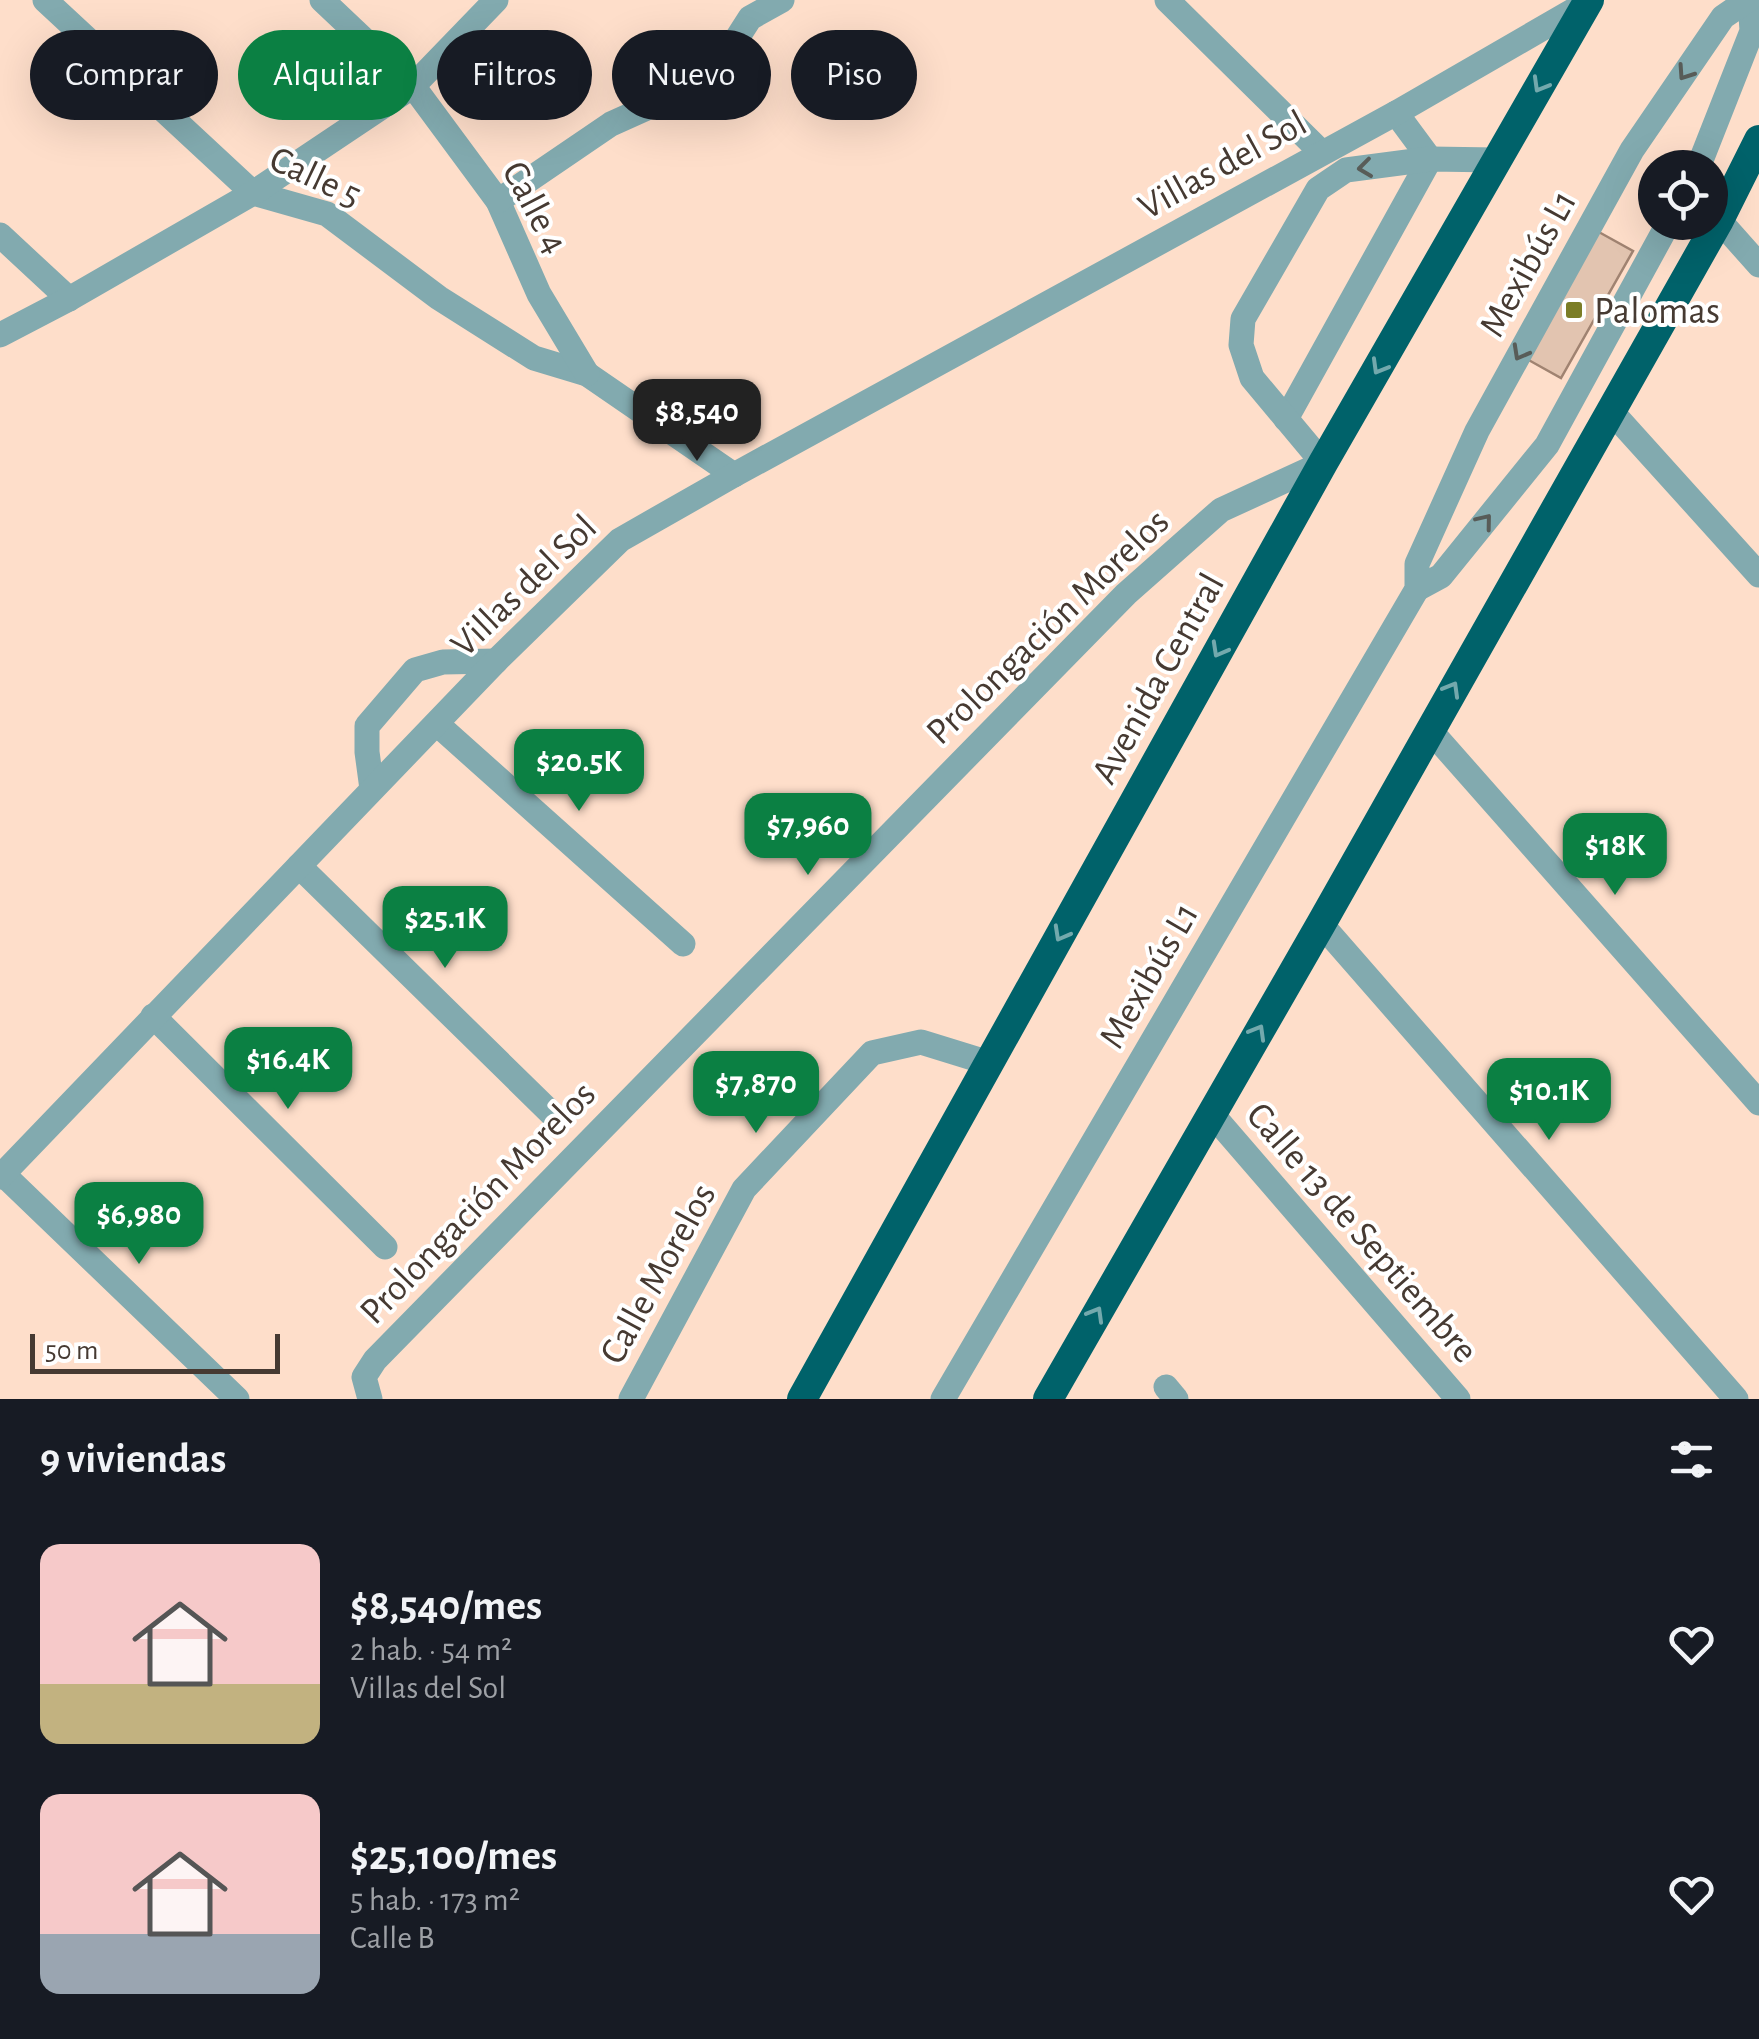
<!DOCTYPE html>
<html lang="es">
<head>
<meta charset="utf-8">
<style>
  :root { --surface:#171b24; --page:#20242c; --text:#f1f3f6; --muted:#9ea1a6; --accent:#0b8043 }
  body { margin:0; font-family:"Alegreya Sans",sans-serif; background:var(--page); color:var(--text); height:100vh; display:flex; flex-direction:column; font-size:38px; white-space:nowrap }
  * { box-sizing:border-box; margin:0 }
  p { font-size:32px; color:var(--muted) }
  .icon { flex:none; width:55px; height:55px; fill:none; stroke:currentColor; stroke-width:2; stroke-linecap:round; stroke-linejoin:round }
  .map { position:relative; height:1399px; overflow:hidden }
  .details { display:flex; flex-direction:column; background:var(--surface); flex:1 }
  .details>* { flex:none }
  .banner { position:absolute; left:30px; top:30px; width:1000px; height:90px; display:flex; gap:20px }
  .controls { position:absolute; left:1638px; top:150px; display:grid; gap:20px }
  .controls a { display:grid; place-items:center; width:90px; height:90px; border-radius:50%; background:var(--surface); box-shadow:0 10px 40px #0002; font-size:50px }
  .scale { position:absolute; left:30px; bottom:25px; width:250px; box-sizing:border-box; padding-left:10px; border:5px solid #463a32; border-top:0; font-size:28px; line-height:35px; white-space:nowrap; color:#463a32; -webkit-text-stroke:8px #fff; paint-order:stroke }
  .price { position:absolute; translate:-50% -85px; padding:0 22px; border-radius:20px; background:var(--accent); color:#fff; font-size:32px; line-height:65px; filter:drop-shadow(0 2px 5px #0008) }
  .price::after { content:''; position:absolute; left:50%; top:60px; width:30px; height:22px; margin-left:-15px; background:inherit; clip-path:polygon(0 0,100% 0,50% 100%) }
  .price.current { background:#222; color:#fff }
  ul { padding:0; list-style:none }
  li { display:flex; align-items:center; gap:30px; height:250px; padding:0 40px }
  li span { display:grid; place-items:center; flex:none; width:280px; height:200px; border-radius:20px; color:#555 }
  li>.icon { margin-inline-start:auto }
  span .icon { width:120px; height:120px; fill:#fffc; stroke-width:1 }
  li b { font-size:42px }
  h2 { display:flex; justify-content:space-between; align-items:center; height:120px; padding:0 40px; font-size:42px }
  .tag { padding:0 35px; border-radius:45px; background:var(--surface); box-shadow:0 10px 40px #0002; font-size:35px; line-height:90px }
  .tag.current { background:var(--accent); color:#fff }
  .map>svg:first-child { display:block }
  .building { fill:#e2c4b0; stroke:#a08371; stroke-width:2.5 }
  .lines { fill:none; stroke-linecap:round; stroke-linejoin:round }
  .minor { stroke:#82aaaf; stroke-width:25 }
  .highway { stroke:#00626a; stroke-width:30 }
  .oneway { stroke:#585c58 }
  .oneway2 { stroke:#73a9ad }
  .poi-dot { fill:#7b7d26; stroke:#fff; stroke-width:4 }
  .labels { text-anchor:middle; stroke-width:8; stroke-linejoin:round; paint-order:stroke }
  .street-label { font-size:38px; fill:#463a32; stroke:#fff }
  .poi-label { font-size:38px; fill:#463a32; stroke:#fff; text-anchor:start }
</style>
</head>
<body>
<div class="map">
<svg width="1759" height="1399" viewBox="0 0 1759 1399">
  <rect width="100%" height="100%" fill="#fedeca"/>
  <path class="building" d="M1597,231L1633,251L1561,378L1525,358Z"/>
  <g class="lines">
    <g class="minor">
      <path d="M45,0L253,193L327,214L439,298L534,358L587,374L734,475"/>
      <path d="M322,0L413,86L498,201L539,294L587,374"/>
      <path d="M1167,0L1321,152"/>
      <path d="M1698,168L1752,31L1750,0"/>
      <path d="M498,201L611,124L711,79L750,18L782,0"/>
      <path d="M1719,220L1759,265"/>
      <path d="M0,235L69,299"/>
      <path d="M0,335L69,299L253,193L413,86L496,0"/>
      <path d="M1610,410L1759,575"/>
      <path d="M1286,419L1430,159L1396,113"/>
      <path d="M1417,589L1441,576L1547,445L1669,222"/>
      <path d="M437,724L683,944"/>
      <path d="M1429,729L1759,1103"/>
      <path d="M372,789L367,752V726L415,670L443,662L496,661"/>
      <path d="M299,866L553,1115"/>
      <path d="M1321,924L1736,1399"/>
      <path d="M153,1016L385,1247"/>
      <path d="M1211,1113L1458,1399"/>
      <path d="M3,1174L237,1399"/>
      <path d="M0,1177L496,661L620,540L734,475L1396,113L1588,2"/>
      <path d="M1166,1387L1176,1399"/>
      <path d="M370,1399L364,1377L375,1360L1126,594L1221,510L1323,463L1252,378L1241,345L1243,319L1318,189L1346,170L1430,159L1497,160"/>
      <path d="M631,1399L744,1189L872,1053L921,1042L989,1063"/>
      <path d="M943,1399L1417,589V564L1477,431L1632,150L1723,17L1748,0"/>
    </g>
    <g class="highway">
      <path d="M802,1399L1323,463L1589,0"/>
      <path d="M1048,1399L1321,924L1719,220L1759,140"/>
    </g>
  </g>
  <defs><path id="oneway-chevron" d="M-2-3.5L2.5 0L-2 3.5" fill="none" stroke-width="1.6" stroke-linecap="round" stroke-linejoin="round" transform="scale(2.5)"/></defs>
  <g class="oneway">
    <use href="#oneway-chevron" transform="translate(1685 73) rotate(124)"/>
    <use href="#oneway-chevron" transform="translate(1365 168) rotate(173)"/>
    <use href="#oneway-chevron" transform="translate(1520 353) rotate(119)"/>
    <use href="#oneway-chevron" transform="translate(1485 521) rotate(-51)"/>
  </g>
  <g class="oneway2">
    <use href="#oneway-chevron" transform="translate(1540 85) rotate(120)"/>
    <use href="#oneway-chevron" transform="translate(1379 367) rotate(120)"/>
    <use href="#oneway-chevron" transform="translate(1219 650) rotate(119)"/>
    <use href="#oneway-chevron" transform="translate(1452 689) rotate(-60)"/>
    <use href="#oneway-chevron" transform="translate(1061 934) rotate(119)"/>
    <use href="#oneway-chevron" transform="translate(1258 1032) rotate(-60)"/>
    <use href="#oneway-chevron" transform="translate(1096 1314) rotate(-60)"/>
  </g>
  <rect class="poi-dot" x="1564" y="300" width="20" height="20" rx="5"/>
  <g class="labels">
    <g class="street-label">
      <text transform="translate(1222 164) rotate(-29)" y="13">Villas del Sol</text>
      <text transform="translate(316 176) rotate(25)" y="13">Calle 5</text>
      <text transform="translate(536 207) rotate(62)" y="13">Calle 4</text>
      <text transform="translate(1527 263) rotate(-61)" y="13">Mexibús L1</text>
      <text transform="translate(523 585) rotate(-44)" y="13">Villas del Sol</text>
      <text transform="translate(1047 626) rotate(-44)" y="13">Prolongación Morelos</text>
      <text transform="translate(1157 678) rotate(-61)" y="13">Avenida Central</text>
      <text transform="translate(1148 975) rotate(-60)" y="13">Mexibús L1</text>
      <text transform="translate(477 1202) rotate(-46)" y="13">Prolongación Morelos</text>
      <text transform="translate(1363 1232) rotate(49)" y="13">Calle 13 de Septiembre</text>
      <text transform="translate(657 1273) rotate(-61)" y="13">Calle Morelos</text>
    </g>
    <g class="poi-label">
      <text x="1594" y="323">Palomas</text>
    </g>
  </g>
</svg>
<div class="controls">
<a><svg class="icon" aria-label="locate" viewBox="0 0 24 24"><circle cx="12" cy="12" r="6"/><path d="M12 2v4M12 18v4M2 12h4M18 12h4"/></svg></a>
</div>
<div class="scale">50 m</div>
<b class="price current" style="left:697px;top:464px">$8,540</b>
<b class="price" style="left:579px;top:814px">$20.5K</b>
<b class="price" style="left:808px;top:878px">$7,960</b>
<b class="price" style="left:1615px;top:898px">$18K</b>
<b class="price" style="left:445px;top:971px">$25.1K</b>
<b class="price" style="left:288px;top:1112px">$16.4K</b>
<b class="price" style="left:756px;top:1136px">$7,870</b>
<b class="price" style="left:1549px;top:1143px">$10.1K</b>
<b class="price" style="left:139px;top:1267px">$6,980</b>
<div class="banner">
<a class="tag">Comprar</a>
<a class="tag current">Alquilar</a>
<a class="tag">Filtros</a>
<a class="tag">Nuevo</a>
<a class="tag">Piso</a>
</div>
</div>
<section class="details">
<h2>9 viviendas<svg class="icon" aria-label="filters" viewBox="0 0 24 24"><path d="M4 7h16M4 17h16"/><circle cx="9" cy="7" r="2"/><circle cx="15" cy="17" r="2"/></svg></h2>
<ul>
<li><span style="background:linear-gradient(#f6c9c9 70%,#c2b280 0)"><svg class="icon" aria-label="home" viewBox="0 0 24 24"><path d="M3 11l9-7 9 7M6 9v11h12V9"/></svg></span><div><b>$8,540/mes</b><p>2 hab. · 54 m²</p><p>Villas del Sol</p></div><svg class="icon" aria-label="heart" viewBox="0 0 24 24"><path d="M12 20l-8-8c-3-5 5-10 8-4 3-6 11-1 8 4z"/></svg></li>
<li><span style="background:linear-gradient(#f6c9c9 70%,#9aa5b1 0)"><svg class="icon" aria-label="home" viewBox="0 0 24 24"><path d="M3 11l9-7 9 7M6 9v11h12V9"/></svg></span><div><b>$25,100/mes</b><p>5 hab. · 173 m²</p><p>Calle B</p></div><svg class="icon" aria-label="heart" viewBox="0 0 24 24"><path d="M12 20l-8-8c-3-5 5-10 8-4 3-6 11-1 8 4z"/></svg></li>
</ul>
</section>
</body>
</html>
